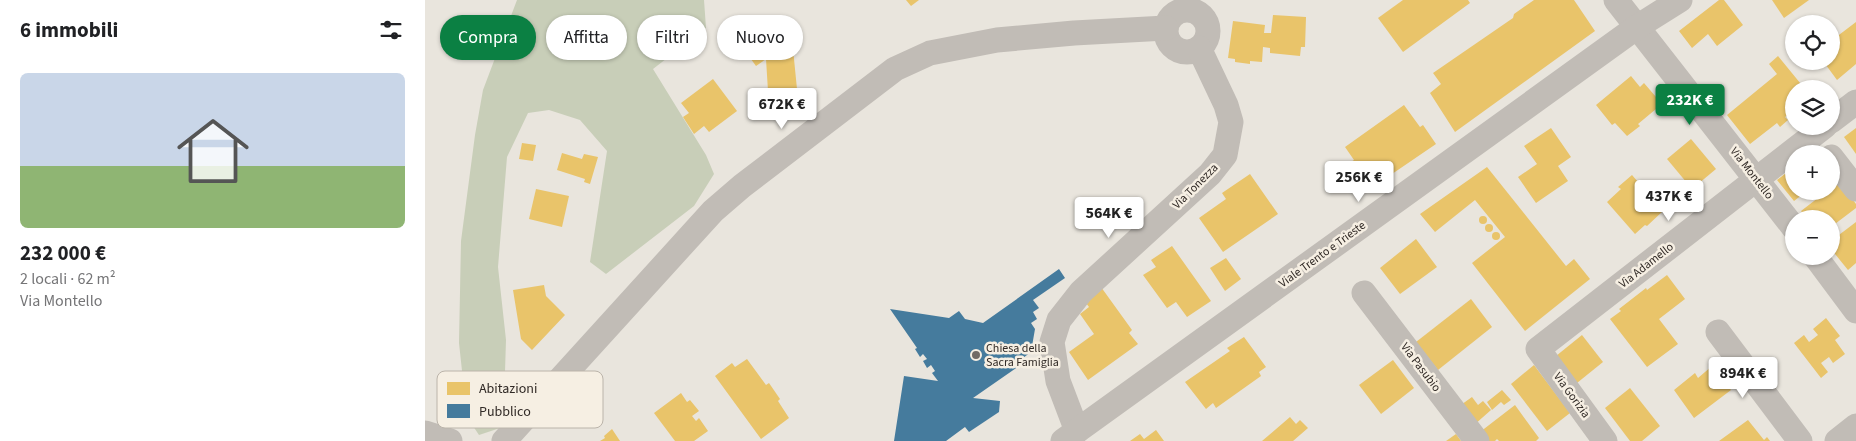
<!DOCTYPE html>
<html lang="it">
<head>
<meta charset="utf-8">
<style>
  :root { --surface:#fff; --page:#f6f6f6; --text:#202124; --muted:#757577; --line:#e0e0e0; --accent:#0b8043 }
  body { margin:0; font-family:"Source Sans 3",sans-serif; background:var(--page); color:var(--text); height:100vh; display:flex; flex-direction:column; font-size:19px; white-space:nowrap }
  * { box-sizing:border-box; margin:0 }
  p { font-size:16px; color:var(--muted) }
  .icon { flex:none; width:28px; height:28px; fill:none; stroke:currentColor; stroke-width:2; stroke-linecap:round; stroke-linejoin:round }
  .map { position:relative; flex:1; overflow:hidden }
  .sheet { display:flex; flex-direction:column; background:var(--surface); width:425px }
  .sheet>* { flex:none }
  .guide { position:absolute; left:15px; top:15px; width:475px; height:45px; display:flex; gap:10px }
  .tools { position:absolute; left:1360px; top:15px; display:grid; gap:10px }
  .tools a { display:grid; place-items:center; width:55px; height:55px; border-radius:50%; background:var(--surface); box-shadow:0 1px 4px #0004; font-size:25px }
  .price { position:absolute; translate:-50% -42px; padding:0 11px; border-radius:5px; background:#fff; color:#222; font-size:16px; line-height:32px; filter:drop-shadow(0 1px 2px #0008) }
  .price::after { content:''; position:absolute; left:50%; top:30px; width:15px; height:11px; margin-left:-8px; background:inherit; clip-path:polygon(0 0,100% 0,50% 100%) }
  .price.selected { background:var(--accent); color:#fff }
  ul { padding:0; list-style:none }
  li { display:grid; align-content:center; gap:10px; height:265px; padding:0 20px }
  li+li { border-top:1px solid var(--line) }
  li span { display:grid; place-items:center; height:155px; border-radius:8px; color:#555 }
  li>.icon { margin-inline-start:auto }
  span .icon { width:90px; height:90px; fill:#fffc; stroke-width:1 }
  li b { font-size:21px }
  h2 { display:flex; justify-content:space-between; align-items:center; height:60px; padding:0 20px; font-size:21px }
  .chip { padding:0 18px; border-radius:22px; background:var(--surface); box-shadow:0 1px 4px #0004; font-size:18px; line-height:45px }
  .chip.selected { background:var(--accent); color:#fff }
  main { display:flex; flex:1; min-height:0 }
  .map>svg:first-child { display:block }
  .green { fill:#c8ceb8 }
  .homes { fill:#e9c46a }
  .public { fill:#457b9d }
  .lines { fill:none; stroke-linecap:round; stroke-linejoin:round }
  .minor { stroke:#c1bcb6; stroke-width:25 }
  .poi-dot { fill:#716b66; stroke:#f6efe3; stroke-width:2 }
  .labels { text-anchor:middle; stroke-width:5; stroke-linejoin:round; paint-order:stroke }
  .street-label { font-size:12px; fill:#312a26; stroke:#f6efe3 }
  .poi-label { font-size:12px; fill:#312a26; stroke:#f6efe3; text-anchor:start }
  .key { fill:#f6efe3; stroke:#bbb4aa; stroke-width:1 }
  .key-label { font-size:14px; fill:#312a26 }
</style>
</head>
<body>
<main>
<section class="sheet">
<h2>6 immobili<svg class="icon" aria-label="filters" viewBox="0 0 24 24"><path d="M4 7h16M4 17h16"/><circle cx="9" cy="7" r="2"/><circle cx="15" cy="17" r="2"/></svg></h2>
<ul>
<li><span style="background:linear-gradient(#c9d6e8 60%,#8fb573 0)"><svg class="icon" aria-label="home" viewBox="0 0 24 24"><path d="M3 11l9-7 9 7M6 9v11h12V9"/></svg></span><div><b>232 000 €</b><p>2 locali · 62 m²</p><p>Via Montello</p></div></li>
</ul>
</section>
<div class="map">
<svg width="1431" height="441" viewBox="0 0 1431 441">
  <rect width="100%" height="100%" fill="#e9e5dd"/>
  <path class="green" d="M92,0H279L281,28L228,69L281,155L289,174L269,206L181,274L165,262L182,151L155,120L124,110L103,113L82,157L73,267L81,340L79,403L75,428L54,435L42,417L34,343L36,241L50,135L58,90Z"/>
  <g class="homes">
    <path d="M481,0H494L486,6Z"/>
    <path d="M978,0H1043L1045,3L978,52L953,18Z"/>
    <path d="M1109,0H1149L1170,31L1030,132L1005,93L1016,84L1008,73L1088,18L1089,14Z"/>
    <path d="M1294,0H1299L1318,25L1292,46L1283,34L1267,48L1254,31Z"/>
    <path d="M1347,0H1384L1359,18Z"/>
    <path d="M848,15L881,17L880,47H876L875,56L845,53V48L838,47L837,62L825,61V64L810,62V59L803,58L808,21L840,25L839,33H846Z"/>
    <path d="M1431,22V64L1412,80L1398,61H1406V41Z"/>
    <path d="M340,24L362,54L368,49L372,89L343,91L341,59L331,66L315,44Z"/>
    <path d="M1353,56L1380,89H1369V110L1360,117L1363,120L1355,127L1352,123L1325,144L1302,115L1352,74L1344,64Z"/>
    <path d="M1206,76L1215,87L1219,83L1237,104L1213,124L1215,126L1202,136L1190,123L1187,125L1171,105Z"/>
    <path d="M288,79L312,111L284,132L279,126L269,134L258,117L264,113L256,103Z"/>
    <path d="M979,105L995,127L998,125L1011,144L945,189L926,162L929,160L920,147Z"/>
    <path d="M1126,128L1146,157L1133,166L1143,181L1111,203L1093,177L1112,164L1099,146Z"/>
    <path d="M1431,128V154L1419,137Z"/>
    <path d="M1266,139L1291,169L1267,189L1242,159Z"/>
    <path d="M97,143L111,145L108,161L94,159Z"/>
    <path d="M137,153L157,159L159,154L173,157L165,184L159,182L160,179L132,170Z"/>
    <path d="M1062,167L1141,266L1149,259L1165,279L1100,331L1047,263L1080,237L1050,200L1010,232L995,214Z"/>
    <path d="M1369,167V191H1382L1369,201L1352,180Z"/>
    <path d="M825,174L853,214L798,252L774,218L801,199L797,193Z"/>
    <path d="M1207,175L1238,211L1222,226L1220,225L1210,234L1182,202L1196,189L1193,187Z"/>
    <path d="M1415,175L1417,185L1431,204V208L1406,227V219H1382L1376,211L1402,191H1406V182Z"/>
    <path d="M111,189L144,196L137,227L104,219Z"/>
    <circle cx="1058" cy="220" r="4"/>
    <path d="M1431,222V263L1423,270L1406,249V241Z"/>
    <circle cx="1064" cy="228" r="4"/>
    <circle cx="1071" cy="236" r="4"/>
    <path d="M991,239L1012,267L975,294L955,268Z"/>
    <path d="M747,246L786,301L762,317L751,302L742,308L718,275L731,267L726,260Z"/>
    <path d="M801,258L816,279L800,291L785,268Z"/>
    <path d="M1242,275L1260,299L1234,319L1253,344L1222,367L1185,319L1196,311L1194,309L1221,288L1222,290Z"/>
    <path d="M119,285L121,296L140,315L107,350L96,339L88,290Z"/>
    <path d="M676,287L707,330L704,333L713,344L663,380L644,352L669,334L655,314L664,307L661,303Z"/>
    <path d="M1046,299L1067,327L1013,370L991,342Z"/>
    <path d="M1401,318L1415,336L1410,340L1420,354L1408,363L1404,357L1396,363L1403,372L1396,378L1369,343L1379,335L1384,342L1393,335L1388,329Z"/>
    <path d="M1157,335L1178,362L1152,383L1131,356Z"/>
    <path d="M819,337L841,367L834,372L836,376L791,408L788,403L781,409L760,382L805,351L802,348Z"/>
    <path d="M322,359L341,385L344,383L355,399L353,401L364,418L336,439L290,376L307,363L310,367Z"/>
    <path d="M968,360L989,388L956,414L934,385Z"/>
    <path d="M1109,365L1145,413L1122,431L1086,384Z"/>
    <path d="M1287,366L1306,390L1269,418L1249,390L1270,373L1273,378Z"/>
    <path d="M1205,388L1235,426L1217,441H1205L1180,408Z"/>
    <path d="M1077,390L1086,400L1079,405L1076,402L1067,410L1062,402Z"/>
    <path d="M256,393L262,402L265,400L274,411L267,416L271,421L274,418L283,431L269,441H250L229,413Z"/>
    <path d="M1047,397L1053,405L1058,401L1066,410L1049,425L1033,407Z"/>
    <path d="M1090,405L1114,438L1111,441H1074L1072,439L1070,441H1062L1055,432Z"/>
    <path d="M865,417L871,424L875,420L883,428L868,441H837Z"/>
    <path d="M1323,420L1339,440L1342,437L1345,441H1294Z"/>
    <path d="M187,429L195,441H175L180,438L179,436Z"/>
    <path d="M731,430L739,441H705L715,434L719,439Z"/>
    <path d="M1031,434L1036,441H1021Z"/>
  </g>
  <path class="public" d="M634,269L640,278L608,300L614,308L608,312L612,319L606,323L610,329L606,352L598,358L600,362L548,398L575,401L574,412L544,432L540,427L521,441H469L479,376L513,381L507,373L510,371L506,365L502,368L498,361L502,359L498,354L495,357L490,349L492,348L465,309L524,318L534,311L540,319L558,323Z"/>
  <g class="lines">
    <g class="minor">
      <path d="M1191,0L1369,228"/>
      <circle cx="762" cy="31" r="21"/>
      <path d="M1406,121L1431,102"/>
      <path d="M1406,157L1431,189"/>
      <path d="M1390,256L1431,311"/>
      <path d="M939,293L1052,441"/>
      <path d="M1293,332L1375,441"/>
      <path d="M652,431L633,381L627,342L634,320L656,292L785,174L800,155L806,122L801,105L774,48"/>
      <path d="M0,433L25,441"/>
      <path d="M79,441L288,211L317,186L470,69L505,53L572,40L649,33L741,28"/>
      <path d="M638,441L1212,27L1255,0"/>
      <path d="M1180,441L1113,349L1400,126"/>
      <path d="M1412,441L1431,426"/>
    </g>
  </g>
  <circle class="poi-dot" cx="551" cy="355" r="5"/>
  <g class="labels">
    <g class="street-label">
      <text transform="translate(1327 173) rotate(52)" y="4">Via Montello</text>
      <text transform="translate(770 186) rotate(-45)" y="4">Via Tonezza</text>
      <text transform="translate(897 254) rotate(-36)" y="4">Viale Trento e Trieste</text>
      <text transform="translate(1221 265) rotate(-38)" y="4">Via Adamello</text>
      <text transform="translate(996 367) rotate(53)" y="4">Via Pasubio</text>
      <text transform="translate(1147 395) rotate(54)" y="4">Via Gorizia</text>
    </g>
    <g class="poi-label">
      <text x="561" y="352">Chiesa della<tspan x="561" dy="14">Sacra Famiglia</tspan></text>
    </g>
  </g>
  <rect x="12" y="371" width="166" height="57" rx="8" class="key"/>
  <rect x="22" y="382" width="23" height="13" fill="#e9c46a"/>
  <rect x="22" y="404" width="23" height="14" fill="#457b9d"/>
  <g class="key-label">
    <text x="54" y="393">Abitazioni</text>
    <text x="54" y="416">Pubblico</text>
  </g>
</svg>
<div class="tools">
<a><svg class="icon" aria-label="locate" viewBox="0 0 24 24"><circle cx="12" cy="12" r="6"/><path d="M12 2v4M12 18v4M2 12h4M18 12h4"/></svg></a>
<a><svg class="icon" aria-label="layers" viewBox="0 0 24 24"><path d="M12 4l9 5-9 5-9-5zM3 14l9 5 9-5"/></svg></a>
<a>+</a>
<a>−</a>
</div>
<b class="price selected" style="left:1265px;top:126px">232K €</b>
<b class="price" style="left:357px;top:130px">672K €</b>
<b class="price" style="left:934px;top:203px">256K €</b>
<b class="price" style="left:1244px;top:222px">437K €</b>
<b class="price" style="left:684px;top:239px">564K €</b>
<b class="price" style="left:1318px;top:399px">894K €</b>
<div class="guide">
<a class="chip selected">Compra</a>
<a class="chip">Affitta</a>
<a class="chip">Filtri</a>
<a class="chip">Nuovo</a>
</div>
</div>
</main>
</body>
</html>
